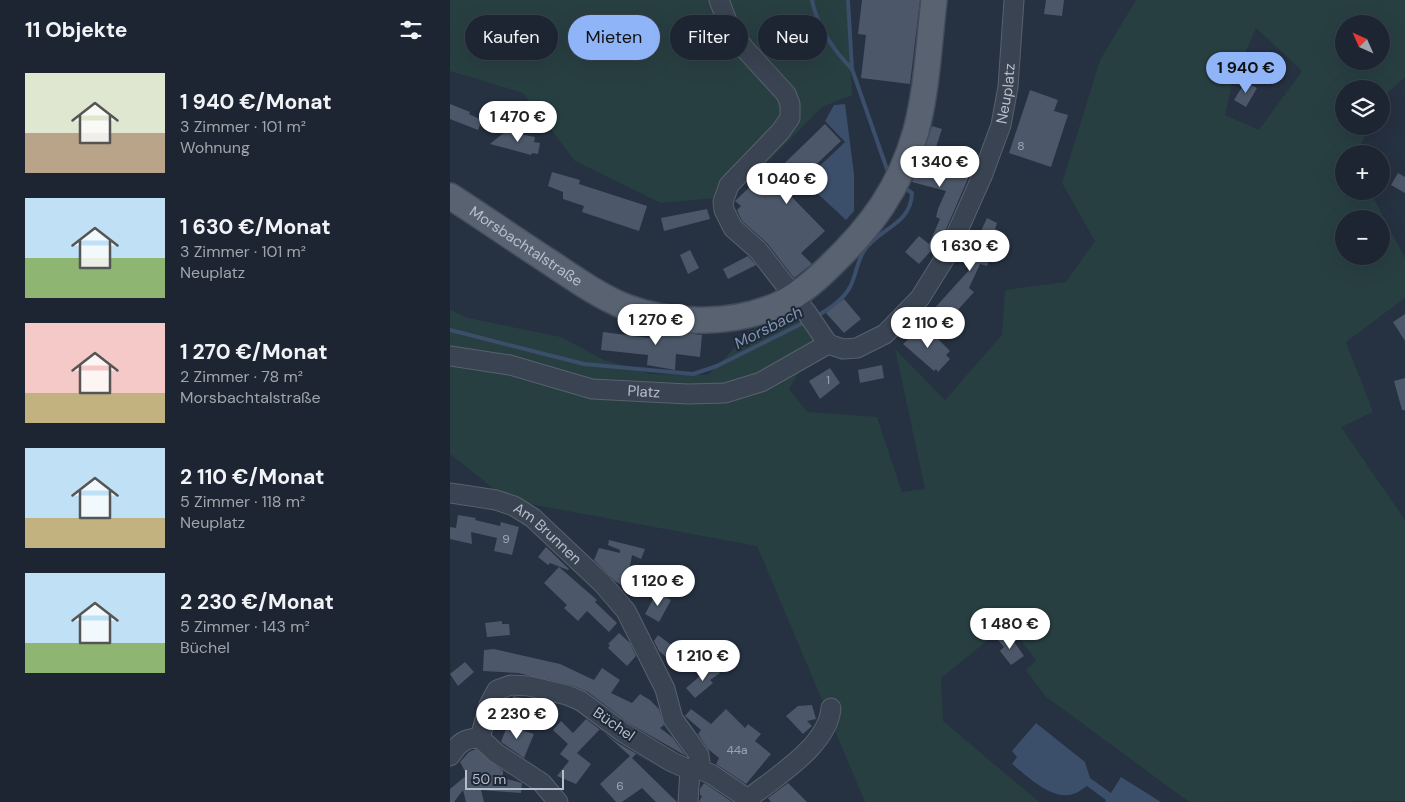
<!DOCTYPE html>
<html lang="de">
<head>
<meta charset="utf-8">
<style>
  :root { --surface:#1c2531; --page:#252d39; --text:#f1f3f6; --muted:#a0a5ab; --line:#3a424d; --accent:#8fb5f8 }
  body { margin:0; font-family:"DM Sans",sans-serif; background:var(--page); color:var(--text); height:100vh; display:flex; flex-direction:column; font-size:19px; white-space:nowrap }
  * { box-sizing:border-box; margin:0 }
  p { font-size:16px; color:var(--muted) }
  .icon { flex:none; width:28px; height:28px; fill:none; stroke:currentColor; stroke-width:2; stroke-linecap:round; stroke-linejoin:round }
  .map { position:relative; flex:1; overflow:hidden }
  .panel { display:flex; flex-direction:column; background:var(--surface); width:450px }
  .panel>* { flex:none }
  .hud { position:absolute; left:15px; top:15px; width:475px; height:45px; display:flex; gap:10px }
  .needle { width:32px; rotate:315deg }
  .controls { position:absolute; left:885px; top:15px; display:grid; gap:10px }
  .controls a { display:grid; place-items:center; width:55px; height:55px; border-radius:50%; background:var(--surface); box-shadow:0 5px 20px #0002,0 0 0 1px var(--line); font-size:25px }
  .scale { position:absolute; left:15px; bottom:12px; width:99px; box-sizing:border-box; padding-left:5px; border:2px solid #b7becb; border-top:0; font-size:14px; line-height:18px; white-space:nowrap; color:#b7becb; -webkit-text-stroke:4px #1f2836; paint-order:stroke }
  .price { position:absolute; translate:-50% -42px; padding:0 11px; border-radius:18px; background:#fff; color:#222; font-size:16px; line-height:32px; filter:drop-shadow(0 1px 2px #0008) }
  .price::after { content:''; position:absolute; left:50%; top:30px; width:15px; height:11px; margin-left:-8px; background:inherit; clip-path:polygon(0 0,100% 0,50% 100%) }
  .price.on { background:var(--accent); color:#111 }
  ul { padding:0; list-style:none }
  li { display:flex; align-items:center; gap:15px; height:125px; padding:0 25px }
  li span { display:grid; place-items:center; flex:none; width:140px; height:100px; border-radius:0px; color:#555 }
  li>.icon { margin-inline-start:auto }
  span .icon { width:60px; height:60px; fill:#fffc; stroke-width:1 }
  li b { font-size:21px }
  h2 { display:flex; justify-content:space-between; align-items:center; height:60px; padding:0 25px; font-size:21px }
  .tag { padding:0 18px; border-radius:22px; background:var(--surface); box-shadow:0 5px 20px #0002,0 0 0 1px var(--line); font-size:18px; line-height:45px }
  .tag.on { background:var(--accent); color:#111 }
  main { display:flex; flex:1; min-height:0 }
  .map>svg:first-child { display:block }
  .green { fill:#283f42; fill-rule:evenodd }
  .water { fill:#3b4e6a }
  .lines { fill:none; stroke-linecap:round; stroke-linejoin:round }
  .stream { stroke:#3b4e6a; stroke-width:4 }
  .building { fill:#4c586a }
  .minor-casing { stroke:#58616e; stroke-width:21 }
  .major-casing { stroke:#444c5a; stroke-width:28 }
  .minor { stroke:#3a4351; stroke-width:19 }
  .major { stroke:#586271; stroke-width:25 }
  .labels { text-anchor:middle; stroke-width:4; stroke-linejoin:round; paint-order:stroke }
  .number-label { font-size:12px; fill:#9ca4b3 }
  .street-label { font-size:15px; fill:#b7becb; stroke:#1f2836 }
  .water-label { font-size:16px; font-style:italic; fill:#7e94b2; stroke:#1f2836 }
</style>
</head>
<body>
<main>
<section class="panel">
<h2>11 Objekte<svg class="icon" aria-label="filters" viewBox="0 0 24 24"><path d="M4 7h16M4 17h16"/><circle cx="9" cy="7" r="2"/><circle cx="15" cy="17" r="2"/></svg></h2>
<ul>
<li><span style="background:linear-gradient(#dfe7d0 60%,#b9a48a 0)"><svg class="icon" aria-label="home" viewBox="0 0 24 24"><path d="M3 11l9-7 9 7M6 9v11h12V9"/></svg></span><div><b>1 940 €/Monat</b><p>3 Zimmer · 101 m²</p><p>Wohnung</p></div></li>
<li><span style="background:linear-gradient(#bfe0f5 60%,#8fb573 0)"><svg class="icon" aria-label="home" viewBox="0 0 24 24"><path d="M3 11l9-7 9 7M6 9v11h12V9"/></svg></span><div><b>1 630 €/Monat</b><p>3 Zimmer · 101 m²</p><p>Neuplatz</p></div></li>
<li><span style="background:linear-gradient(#f6c9c9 70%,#c2b280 0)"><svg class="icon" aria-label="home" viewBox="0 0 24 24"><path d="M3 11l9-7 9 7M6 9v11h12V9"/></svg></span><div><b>1 270 €/Monat</b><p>2 Zimmer · 78 m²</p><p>Morsbachtalstraße</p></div></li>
<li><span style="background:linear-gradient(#bfe0f5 70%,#c2b280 0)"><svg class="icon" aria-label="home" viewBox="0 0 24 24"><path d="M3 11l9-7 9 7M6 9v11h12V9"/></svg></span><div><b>2 110 €/Monat</b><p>5 Zimmer · 118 m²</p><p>Neuplatz</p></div></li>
<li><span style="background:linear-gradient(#bfe0f5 70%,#8fb573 0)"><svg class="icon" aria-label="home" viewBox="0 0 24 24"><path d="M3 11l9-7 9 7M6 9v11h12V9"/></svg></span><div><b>2 230 €/Monat</b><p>5 Zimmer · 143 m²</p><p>Büchel</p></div></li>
</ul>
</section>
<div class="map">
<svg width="955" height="802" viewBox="0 0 955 802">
  <rect width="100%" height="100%" fill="#263141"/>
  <g class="green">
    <path d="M0,0H398L402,95L372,107L310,170L265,198L211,203L125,161L73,93L0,71Z"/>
    <path d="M686,0H955V77L938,92L931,105V89H894V126H920L906,154H894V191H920L955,258V298L896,342L923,412L891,427L955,520V801L741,802L735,799L595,696L576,670L586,660L558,624L491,678L493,721L589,802H415L307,546L58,500L0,454V310L18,318L111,337L154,360L201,374L258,375L306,326L349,319L365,345L339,389L357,412L427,417L452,492L475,489L445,349L495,400L552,335L555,290L616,282L645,241L612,183L650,60ZM894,24H931V61H894ZM806,28L852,71L809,130L775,115L782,84ZM894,219H931V256H894Z"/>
  </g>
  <g class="water">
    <path d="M395,104L404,174V211L396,220L354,181L395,142L375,121L384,105Z"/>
    <path d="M586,723L635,762L640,778L661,793L671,777L711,802H655L656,800L637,786C632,789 628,793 623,794C602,801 577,776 562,764L567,757L562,751Z"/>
  </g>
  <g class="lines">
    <g class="stream">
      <path d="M362,0C367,26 384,51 402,69"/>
      <path d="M398,0L402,69L439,175"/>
      <path d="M365,317C378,310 393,300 400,287C406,276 407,261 414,251C429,228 461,225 462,193L456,189"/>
      <path d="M0,330L134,364L243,374L267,366L357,321"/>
    </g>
  </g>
  <g class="building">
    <path d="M412,0H470L460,84L411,78L416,35L408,34Z"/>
    <path d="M596,0H614L612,16L594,14Z"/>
    <path d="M342,20L354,36L345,42L333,27Z"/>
    <path d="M795,82L807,88L796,107L784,100Z"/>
    <path d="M580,90L608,100L604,111L618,115L601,167L559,153Z"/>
    <path d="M0,104L20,112L19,114L32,120L28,130L0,119Z"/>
    <path d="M375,124L391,141L337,192L375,231L351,253L362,264L344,278L317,243L292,221L287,210L291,206L285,201L308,179L313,184Z"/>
    <path d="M482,126L492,129L486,147L519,158L517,164L523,167L490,243L489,242L469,264L455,252L469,236L479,244L490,219L486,217L488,209L496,191L462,182Z"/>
    <path d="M56,131L85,137L84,142L90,143L88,154L82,153L81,155L40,144Z"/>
    <path d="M102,172L130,180L129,184L197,206L189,231L132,212L134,206L113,199V192L98,186Z"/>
    <path d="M948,173L955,177V193L941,185Z"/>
    <path d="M257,209L260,219L214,231L211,218Z"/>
    <path d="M537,218L547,223L545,229L551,232L537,266L530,264L519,288L524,292L505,313L507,315L499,324L483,310L520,269L515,266Z"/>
    <path d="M240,250L249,268L238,274L230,255Z"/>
    <path d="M298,256L306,265L278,279L273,269Z"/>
    <path d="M394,299L411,319L394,333L376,313Z"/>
    <path d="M955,314V341L943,322Z"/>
    <path d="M474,325L500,351L496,355L500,359L488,372L486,369L484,371L453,344Z"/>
    <path d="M200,329L252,335L250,357L226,354L225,370L197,365L198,355L151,350L153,332L199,338Z"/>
    <path d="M432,365L434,378L410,383L408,370Z"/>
    <path d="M380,368L390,383L370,399L359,381Z"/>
    <path d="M955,378V410H952L944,381Z"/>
    <path d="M8,515L26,518L25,520L50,526L51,522L69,527L62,555L44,551L47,538L21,532L22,544L0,539V527L6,528Z"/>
    <path d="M159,540L195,549L191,559L182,555L176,588L165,581L144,560L149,548L170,553V550L158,545Z"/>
    <path d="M96,547L119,569L118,570L100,563L98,565L88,557Z"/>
    <path d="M109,567L147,600L145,602L167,623L159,632L137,611L128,621L114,608L117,605L94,583Z"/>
    <path d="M207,592L221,600L209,622L195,614Z"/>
    <path d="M52,621V624H59L60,635L37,637L35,623Z"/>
    <path d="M169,633L180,643L186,656L177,666L158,648L160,645L158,644Z"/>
    <path d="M558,633L574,656L561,665L550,651L554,647L548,640Z"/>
    <path d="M208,635L224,647L216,657L209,651L204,641Z"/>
    <path d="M44,649L110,664L144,680L152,668L170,680L161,693L182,703L190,694L200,700L209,709L214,725L210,728L222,737L236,756L180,724L138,692L121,685L68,673L33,671L34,650Z"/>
    <path d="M15,662L24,672L8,686L0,674Z"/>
    <path d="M263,665L270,673L260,680L263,683L245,698L236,688Z"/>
    <path d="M63,696L100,703L98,715L61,705Z"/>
    <path d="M362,705L366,719L357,721L362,726L353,734L336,716L348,706Z"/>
    <path d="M241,709L261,724L276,709L295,728L298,724L311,734L305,741L321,754L296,784L266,764L269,758L258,749L248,734L251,730L235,716Z"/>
    <path d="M136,719L168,743L216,771L186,754L182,758L227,802H206L192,788L172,802H166L150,784L180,756L150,729L127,753L141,764L126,784L107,776L119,761L110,754L118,744L103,730L111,721L123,733Z"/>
    <path d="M57,726L84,734L74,758L51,742Z"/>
    <path d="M26,749L53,771V778L72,783L71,793L31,790L34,802H16L13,790L4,802H0V789L17,775L10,762L19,752Z"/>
    <path d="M254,783L256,784L282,802H249L252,796L250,795V789Z"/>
    <path d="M338,783L357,802H321L318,798Z"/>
  </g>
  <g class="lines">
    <defs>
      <g id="minor">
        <path id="s1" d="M269,0L280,29L294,48L336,94L340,104V118L330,132L279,185L273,202L274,210L283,228L308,250L357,313L378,344L393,349L407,348L435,334L470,298L498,253L533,174L551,125L558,87L564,0"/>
        <path id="s2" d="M0,356L60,365L142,389L238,394L275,393L311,382L378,344"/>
        <path id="s3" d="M0,493L46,500L64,506L83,518L152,583L176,611L215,689L223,719L249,755L250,762L240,770L222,762L174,733L131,701L117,695L79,686L61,685L47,690L39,705L30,738"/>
        <path d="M0,756C9,743 14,738 30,738L46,753L92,783L108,802"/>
        <path d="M245,768L261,774L298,799C325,777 378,746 381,708"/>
        <path d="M238,802L240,770"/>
      </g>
      <g id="major">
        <path id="s4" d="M0,196C34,218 67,241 101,263C125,279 149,296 176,307C223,325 282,325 328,305C347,296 365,281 380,266C421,227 450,188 466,131C477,89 479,43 484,0"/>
      </g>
    </defs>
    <use href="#minor" class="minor-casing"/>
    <use href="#major" class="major-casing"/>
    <use href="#minor" class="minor"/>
    <use href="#major" class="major"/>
  </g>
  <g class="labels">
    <g class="number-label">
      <text x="571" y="150">8</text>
      <text x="378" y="384">1</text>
      <text x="56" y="543">9</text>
      <text x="287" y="754">44a</text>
      <text x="170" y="790">6</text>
    </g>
    <g class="street-label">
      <text dy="5" stroke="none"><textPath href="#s1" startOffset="764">Neuplatz</textPath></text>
      <text dy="5" stroke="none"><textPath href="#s4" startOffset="91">Morsbachtalstraße</textPath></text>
      <text dy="5" stroke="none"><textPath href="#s2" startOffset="198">Platz</textPath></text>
      <text dy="5" stroke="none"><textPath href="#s3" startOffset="109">Am Brunnen</textPath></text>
      <text transform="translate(164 724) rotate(35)" y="5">Büchel</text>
    </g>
    <g class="water-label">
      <text transform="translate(318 327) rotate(-27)" y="6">Morsbach</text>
    </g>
  </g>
</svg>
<div class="controls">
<a><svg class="needle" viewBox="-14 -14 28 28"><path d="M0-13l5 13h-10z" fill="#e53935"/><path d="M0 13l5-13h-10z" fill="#a0a5ab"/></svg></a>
<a><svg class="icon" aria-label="layers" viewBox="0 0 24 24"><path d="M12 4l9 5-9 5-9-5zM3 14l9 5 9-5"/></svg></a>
<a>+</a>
<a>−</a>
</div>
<div class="scale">50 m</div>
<b class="price on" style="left:796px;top:94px">1 940 €</b>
<b class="price" style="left:68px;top:143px">1 470 €</b>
<b class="price" style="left:490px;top:188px">1 340 €</b>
<b class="price" style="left:337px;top:205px">1 040 €</b>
<b class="price" style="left:520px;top:272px">1 630 €</b>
<b class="price" style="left:206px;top:346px">1 270 €</b>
<b class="price" style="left:478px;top:349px">2 110 €</b>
<b class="price" style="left:208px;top:607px">1 120 €</b>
<b class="price" style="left:560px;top:650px">1 480 €</b>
<b class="price" style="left:253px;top:682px">1 210 €</b>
<b class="price" style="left:67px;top:740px">2 230 €</b>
<div class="hud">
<a class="tag">Kaufen</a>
<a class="tag on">Mieten</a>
<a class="tag">Filter</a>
<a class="tag">Neu</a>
</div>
</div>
</main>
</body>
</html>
